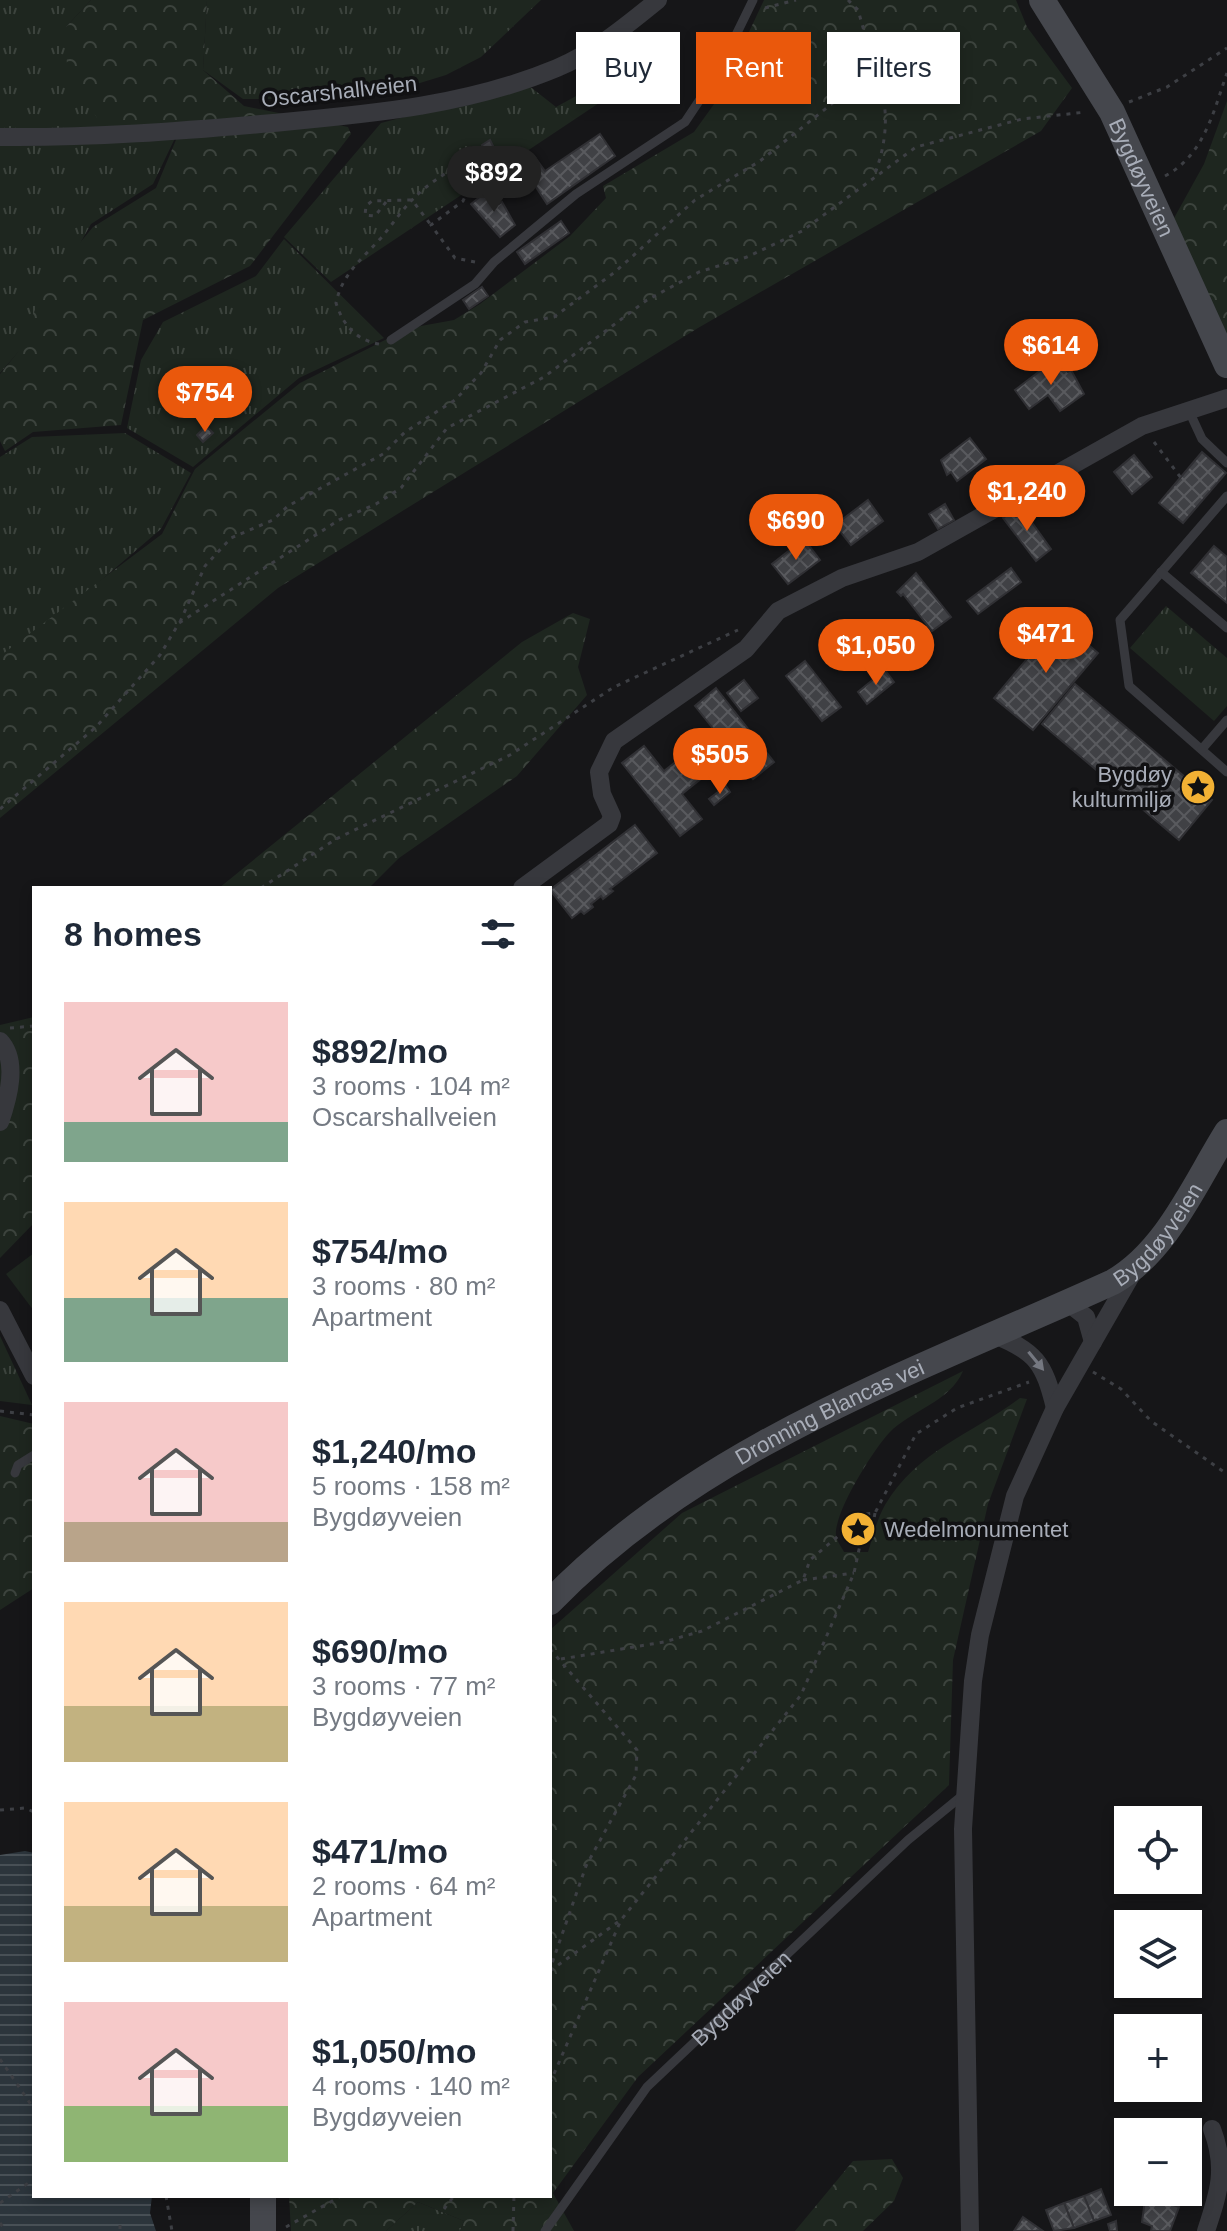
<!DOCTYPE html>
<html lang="en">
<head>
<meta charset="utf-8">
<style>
  :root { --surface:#fff; --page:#f2f2f3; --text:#1f2937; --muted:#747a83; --accent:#ea580c }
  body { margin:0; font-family:Helvetica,sans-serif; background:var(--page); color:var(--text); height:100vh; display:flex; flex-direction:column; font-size:30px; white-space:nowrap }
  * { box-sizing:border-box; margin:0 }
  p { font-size:26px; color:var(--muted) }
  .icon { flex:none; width:44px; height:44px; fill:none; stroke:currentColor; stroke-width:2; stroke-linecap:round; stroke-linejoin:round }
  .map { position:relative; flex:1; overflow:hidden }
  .details { position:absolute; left:32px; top:886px; width:520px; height:1312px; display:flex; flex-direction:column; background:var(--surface); border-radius:0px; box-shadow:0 4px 12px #0003 }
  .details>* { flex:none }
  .hud { position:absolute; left:576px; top:32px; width:530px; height:72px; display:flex; gap:16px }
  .controls { position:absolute; left:1114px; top:1806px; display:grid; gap:16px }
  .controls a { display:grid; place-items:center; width:88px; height:88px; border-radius:0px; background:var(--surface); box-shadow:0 4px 12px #0003; font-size:40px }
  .price { position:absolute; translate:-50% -68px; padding:0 18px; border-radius:28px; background:var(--accent); color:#fff; font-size:26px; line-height:52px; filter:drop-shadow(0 2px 4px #0008) }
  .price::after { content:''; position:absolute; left:50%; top:48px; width:24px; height:18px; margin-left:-12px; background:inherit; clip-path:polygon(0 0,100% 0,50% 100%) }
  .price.active { background:#222; color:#fff }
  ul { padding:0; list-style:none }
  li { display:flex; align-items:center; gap:24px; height:200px; padding:0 32px }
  li span { display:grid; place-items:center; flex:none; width:224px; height:160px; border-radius:0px; color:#555 }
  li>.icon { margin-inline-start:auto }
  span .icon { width:96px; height:96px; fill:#fffc; stroke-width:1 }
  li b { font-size:34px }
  h2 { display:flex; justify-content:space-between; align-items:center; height:96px; padding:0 32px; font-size:34px }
  .pill { padding:0 28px; border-radius:0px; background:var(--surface); box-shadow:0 4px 12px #0003; font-size:28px; line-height:72px }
  .pill.active { background:var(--accent); color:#fff }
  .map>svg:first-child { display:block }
  .grass { fill:url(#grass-tufts) }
  .forest { fill:url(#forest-crowns) }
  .garden { fill:#1e261f }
  .water { fill:url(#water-rules) }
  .building { fill:url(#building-cross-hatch); stroke:#303034; stroke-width:2 }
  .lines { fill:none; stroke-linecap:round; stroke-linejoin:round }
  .path { stroke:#3d3f44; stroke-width:3; stroke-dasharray:4 6; stroke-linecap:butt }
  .lane { stroke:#37383d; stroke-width:9 }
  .street { stroke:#37383d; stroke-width:18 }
  .secondary { stroke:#45474d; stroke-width:26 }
  .oneway { fill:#757881 }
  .labels { text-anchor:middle; stroke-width:7; stroke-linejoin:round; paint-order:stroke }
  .street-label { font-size:22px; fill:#a8adb8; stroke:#111113 }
  .poi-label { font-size:22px; fill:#a8adb8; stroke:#111113; text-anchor:end }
</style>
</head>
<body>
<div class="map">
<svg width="1227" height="2231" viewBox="0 0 1227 2231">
  <defs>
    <pattern id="grass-tufts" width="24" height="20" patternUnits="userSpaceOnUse" patternTransform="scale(2)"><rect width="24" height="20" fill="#1e261f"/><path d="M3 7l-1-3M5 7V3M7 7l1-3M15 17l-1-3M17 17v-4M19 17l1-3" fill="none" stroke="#3c433d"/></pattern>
    <pattern id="forest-crowns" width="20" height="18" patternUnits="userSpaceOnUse" patternTransform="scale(2)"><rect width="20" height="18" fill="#1e261f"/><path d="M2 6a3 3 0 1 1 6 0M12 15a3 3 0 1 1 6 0" fill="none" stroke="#3c433d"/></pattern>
    <pattern id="water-rules" width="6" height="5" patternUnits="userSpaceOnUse" patternTransform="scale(2)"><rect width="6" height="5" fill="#2c353c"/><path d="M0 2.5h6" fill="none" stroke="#485056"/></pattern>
    <pattern id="building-cross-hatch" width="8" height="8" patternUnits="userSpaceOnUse" patternTransform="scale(2)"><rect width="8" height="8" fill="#404145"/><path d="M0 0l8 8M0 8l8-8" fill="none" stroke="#595a5e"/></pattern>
  </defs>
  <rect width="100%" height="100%" fill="#161618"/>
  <g class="grass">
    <path d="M0,0H91L66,27L105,130L0,129Z"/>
    <path d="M207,0H541L481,57L446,75L397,90L341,99H243L203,70Z"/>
    <path d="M653,54L659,63L331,282L284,237L381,123L528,85L556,107Z"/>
    <path d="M176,136L153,184L91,224L20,350L0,373V144Z"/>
    <path d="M284,239L384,338L299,378L193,467L127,428L141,360L163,322L256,276Z"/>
    <path d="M125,433L191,473L161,529L1,666L0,673V457L32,437Z"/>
    <path d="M1166,606L1227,658V706L1214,721L1130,648Z"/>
    <path d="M0,1336L32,1405L0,1401Z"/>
    <path d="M418,2202L464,2221L460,2231H386Z"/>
  </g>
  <g class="forest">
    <path d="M91,0H207L203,70L244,106L348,127L351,134L250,266L143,320L121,425L33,432L5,451L0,441V374L18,352L45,285L93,227L156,188L178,135L105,130L67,72L66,27Z"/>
    <path d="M764,0H1016L1027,27L1072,88L1041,131L698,328L278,588L0,818V656L162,534L195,469L300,383L385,340L421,326L454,320L480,304L570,236L606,198L603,186L694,132L717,100Z"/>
    <path d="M1227,101V338L1173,220L1204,164Z"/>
    <path d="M573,613L590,619L578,667L587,695L517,776L399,858L369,888H219L522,642Z"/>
    <path d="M34,1017V1223L0,1258V1025Z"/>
    <path d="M963,1371C950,1402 911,1410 889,1433C873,1450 833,1514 836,1536C837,1541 842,1548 844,1552H868C873,1537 877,1519 885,1505C919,1449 971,1435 1020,1398L1027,1399L988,1504L953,1660L949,1785L638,2077L553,2193L574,2231H460L464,2221L418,2202L386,2231H291L289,2196H550V1630L682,1513Z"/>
    <path d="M0,1416L34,1424V1588L0,1610Z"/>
    <path d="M892,2159L903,2178L894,2201L863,2231H795L853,2161Z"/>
  </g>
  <path class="garden" d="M34,1253V1311L6,1274Z"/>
  <path class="water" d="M25,1851L34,1853V2196H152L150,2213L156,2231H0V1855Z"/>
  <g class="building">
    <path d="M600,134L615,156L547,204L521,164L534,156L545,171Z"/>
    <path d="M490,140L494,148L486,152L482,145Z"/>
    <path d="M487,191L499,204L502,202L515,225L500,237L471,204Z"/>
    <path d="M561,221L569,233L525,264L517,252Z"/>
    <path d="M482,287L488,296L469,309L463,300Z"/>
    <path d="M1057,358L1068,372L1071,370L1084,394L1060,411L1048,395L1029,409L1015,390Z"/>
    <path d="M229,378V381L239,380L241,400L209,403L207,383Z"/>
    <path d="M206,426L213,433L203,442L197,435Z"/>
    <path d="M970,438L986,459L957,481L951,472L947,475L941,460Z"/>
    <path d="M1202,452L1226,473L1183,523L1159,503Z"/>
    <path d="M1134,455L1152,477L1132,494L1114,472Z"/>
    <path d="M868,500L883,521L851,545L835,525Z"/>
    <path d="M945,504L954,520L938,529L929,514Z"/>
    <path d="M1020,506L1051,549L1036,561L1003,518Z"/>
    <path d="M804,539L820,560L788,584L772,564Z"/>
    <path d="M1214,546L1227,557V603L1191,573Z"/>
    <path d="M1011,568L1021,582L978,614L967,601Z"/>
    <path d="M916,573L951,617L932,631L903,594L901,596L897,592Z"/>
    <path d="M1060,620L1098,653L1033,730L994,698Z"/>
    <path d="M805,661L841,707L822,721L786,676Z"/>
    <path d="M885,670L894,682L867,704L858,692Z"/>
    <path d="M744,680L758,698L741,711L727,693Z"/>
    <path d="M1075,684L1212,800L1179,840L1042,724Z"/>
    <path d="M716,688L774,762L753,779L732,754L682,794L702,819L680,836L622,763L644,746L664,771L715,731L695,706Z"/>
    <path d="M726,786L730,792L714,805L709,799Z"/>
    <path d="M635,825L657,853L610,889L613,891L603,899L601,896L591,904L593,907L584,914L581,911L572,918L550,890Z"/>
    <path d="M1101,2189L1111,2215L1094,2221L1084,2196Z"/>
    <path d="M1084,2196L1094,2221L1074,2228L1064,2203Z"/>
    <path d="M1151,2197L1179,2207L1170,2231H1151L1152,2226L1142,2222L1145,2200Z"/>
    <path d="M1064,2203L1074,2228L1054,2231L1046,2210Z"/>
    <path d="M1023,2217L1043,2231H1014Z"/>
    <path d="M1116,2221L1117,2231H1110L1108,2224Z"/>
  </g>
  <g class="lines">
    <g class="path">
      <path d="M848,0L858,10L877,76"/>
      <path d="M765,8L796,0"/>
      <path d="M1129,102L1167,87L1227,48"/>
      <path d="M1165,176C1204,155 1213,113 1227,73"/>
      <path d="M467,195L488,184L515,181"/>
      <path d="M386,202L375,216L365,215L366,206L372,201L412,200L431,225"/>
      <path d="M475,262L455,258L431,225L463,201L474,178L509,149"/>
      <path d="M379,344C356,340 343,325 336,303C342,274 362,259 381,238C392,225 401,211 413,199C436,175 479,152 512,147"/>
      <path d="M1154,442L1181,478"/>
      <path d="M180,622L205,566L231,538L273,520L288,506L383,454L405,432L455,400L481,373L500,340L525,322L554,317L615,272L695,200L760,161L863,79L877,76C890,109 887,143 874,176"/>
      <path d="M0,809L96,727L160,655L179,623L339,520L376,504L401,488L447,428L544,377L647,300L699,272L747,257L802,231L916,147L1022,119L1086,112"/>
      <path d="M261,888L336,839L510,755L614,687L738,630"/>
      <path d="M10,1028L34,1026"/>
      <path d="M1093,1372L1121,1389L1151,1421L1227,1474"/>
      <path d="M0,1411L34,1415"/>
      <path d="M875,1513L872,1530L860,1545L843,1532L855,1515L875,1513L916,1434L957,1408L1029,1382"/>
      <path d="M803,1580L854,1573"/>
      <path d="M550,1649L637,1750L636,1775L586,1866L550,1969"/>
      <path d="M561,1659L664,1642L702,1631L803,1580L810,1560L843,1532"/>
      <path d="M0,1810L25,1808L34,1812"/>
      <path d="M550,1971L618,1922"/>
      <path d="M0,2059L34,2109"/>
      <path d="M550,2083L621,1920L801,1695L854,1573L860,1545"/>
      <path d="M166,2196L172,2231"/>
      <path d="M0,2203L34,2179"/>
      <path d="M444,2209L454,2196"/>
      <path d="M0,2223L6,2231"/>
      <path d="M120,2225V2231"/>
      <path d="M286,2227L341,2196"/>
      <path d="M513,2231L514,2196"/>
    </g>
    <g class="lane">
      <path d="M391,340L475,284L494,262L576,194L685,122L717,74L753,0"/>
      <path d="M1189,411L1202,439L1227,463"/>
      <path d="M1227,496L1120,620L1129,686L1227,772"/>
      <path d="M1161,572L1227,628"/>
      <path d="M1202,749L1227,720"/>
      <path d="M15,1473L18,1465L34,1455"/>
      <path id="s1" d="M545,2231L647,2087L908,1840L963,1795"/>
    </g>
    <g class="street">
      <path d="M0,137C92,138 181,131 273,123C370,114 466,106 557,68C595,52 627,25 658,0"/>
      <path d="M522,888L609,824L612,816L602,794L599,772L614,741L746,649L778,611L842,578L918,552L1142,426L1227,398"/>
      <path d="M0,1041C19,1061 8,1099 0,1122"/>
      <path d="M1067,1302L1086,1317L1093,1342"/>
      <path d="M0,1310L34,1376"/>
      <path d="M992,1334C1036,1351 1044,1363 1055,1408"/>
      <path d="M970,2231L963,1829L973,1681L980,1635L1015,1496L1055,1408L1136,1267"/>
      <path d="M1206,2231C1219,2192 1227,2168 1212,2129"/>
    </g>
    <g class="secondary">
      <path id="s2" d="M1042,0L1112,112L1227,365"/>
      <path id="s3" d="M550,1602C703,1444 918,1371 1113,1282C1167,1251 1195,1183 1227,1132"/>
      <path d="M263,2196V2231"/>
    </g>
  </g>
  <defs><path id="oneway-solid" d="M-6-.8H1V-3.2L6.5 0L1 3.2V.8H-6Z" transform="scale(2)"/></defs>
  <use class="oneway" href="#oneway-solid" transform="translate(1036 1361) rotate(51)"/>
  <defs>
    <symbol id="sight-disc" viewBox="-11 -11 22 22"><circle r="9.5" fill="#f2b134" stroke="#111113"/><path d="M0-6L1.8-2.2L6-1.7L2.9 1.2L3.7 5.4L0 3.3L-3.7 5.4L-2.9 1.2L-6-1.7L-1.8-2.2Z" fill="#111"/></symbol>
  </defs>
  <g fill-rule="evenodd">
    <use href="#sight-disc" x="1178" y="767" width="40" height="40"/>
    <use href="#sight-disc" x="838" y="1509" width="40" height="40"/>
  </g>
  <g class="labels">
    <g class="street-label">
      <text transform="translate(339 91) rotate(-6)" y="8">Oscarshallveien</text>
      <text dy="8" stroke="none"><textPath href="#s2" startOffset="204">Bygdøyveien</textPath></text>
      <text dy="8" stroke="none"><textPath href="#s3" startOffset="718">Bygdøyveien</textPath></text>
      <text dy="8" stroke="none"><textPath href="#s3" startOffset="340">Dronning Blancas vei</textPath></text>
      <text dy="8" stroke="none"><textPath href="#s1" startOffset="306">Bygdøyveien</textPath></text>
    </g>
    <g class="poi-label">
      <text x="1172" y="782">Bygdøy<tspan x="1172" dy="25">kulturmiljø</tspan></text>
      <text x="884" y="1537" text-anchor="start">Wedelmonumentet</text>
    </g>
  </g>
</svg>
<div class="controls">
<a><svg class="icon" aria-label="locate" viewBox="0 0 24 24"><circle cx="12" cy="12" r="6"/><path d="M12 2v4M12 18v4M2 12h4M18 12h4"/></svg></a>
<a><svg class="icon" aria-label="layers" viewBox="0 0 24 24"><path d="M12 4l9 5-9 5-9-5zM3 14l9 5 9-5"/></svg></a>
<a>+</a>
<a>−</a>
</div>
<b class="price active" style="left:494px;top:214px">$892</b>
<b class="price" style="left:1051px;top:387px">$614</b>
<b class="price" style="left:205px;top:434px">$754</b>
<b class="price" style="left:1027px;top:533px">$1,240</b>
<b class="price" style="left:796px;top:562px">$690</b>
<b class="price" style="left:1046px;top:675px">$471</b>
<b class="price" style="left:876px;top:687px">$1,050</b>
<b class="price" style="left:720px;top:796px">$505</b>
<div class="hud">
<a class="pill">Buy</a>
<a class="pill active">Rent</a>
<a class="pill">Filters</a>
</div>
<section class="details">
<h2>8 homes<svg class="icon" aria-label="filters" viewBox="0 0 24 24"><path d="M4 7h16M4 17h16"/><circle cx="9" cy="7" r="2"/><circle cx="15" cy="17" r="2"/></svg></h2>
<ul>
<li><span style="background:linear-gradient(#f6c9c9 75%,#7fa58c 0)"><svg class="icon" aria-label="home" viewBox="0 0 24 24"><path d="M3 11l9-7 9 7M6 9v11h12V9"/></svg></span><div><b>$892/mo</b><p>3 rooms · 104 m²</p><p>Oscarshallveien</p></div></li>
<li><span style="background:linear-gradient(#ffd9b3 60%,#7fa58c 0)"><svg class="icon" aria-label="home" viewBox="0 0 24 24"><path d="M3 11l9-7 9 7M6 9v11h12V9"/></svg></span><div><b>$754/mo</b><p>3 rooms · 80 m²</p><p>Apartment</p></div></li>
<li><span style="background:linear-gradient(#f6c9c9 75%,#b9a48a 0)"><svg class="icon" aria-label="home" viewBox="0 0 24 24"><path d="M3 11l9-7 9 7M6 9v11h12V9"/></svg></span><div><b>$1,240/mo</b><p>5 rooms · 158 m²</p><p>Bygdøyveien</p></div></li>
<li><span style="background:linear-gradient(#ffd9b3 65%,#c2b280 0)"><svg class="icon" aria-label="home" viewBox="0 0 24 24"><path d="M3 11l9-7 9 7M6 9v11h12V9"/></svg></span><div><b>$690/mo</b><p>3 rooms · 77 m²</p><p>Bygdøyveien</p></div></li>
<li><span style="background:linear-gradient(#ffd9b3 65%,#c2b280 0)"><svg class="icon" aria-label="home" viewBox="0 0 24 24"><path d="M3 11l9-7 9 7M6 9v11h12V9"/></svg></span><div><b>$471/mo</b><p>2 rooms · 64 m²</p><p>Apartment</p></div></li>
<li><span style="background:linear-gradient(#f6c9c9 65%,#8fb573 0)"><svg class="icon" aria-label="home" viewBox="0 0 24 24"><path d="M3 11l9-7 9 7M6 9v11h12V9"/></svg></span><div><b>$1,050/mo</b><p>4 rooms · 140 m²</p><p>Bygdøyveien</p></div></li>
</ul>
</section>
</div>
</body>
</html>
